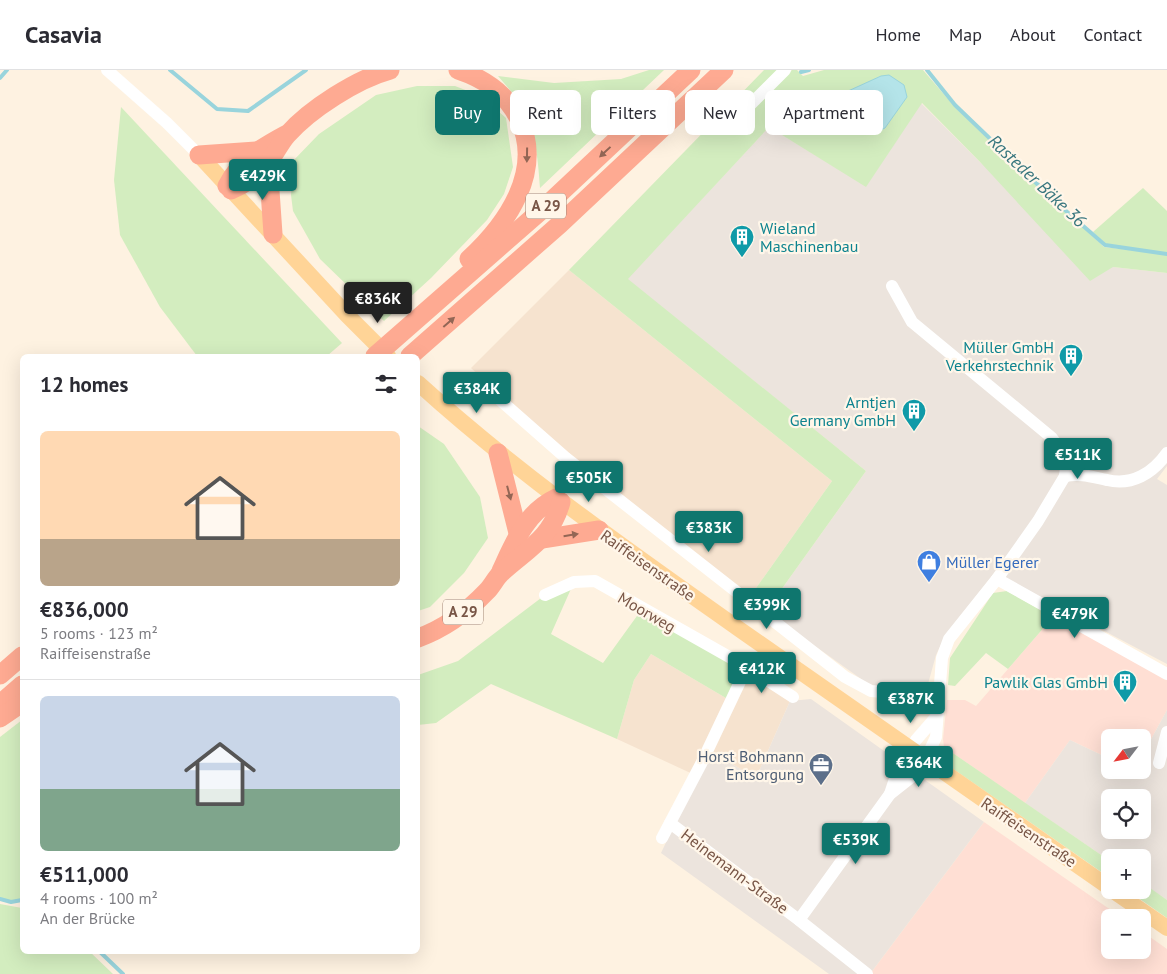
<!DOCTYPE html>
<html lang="en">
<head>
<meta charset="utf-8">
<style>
  :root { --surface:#fff; --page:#f2f2f3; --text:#2b2b33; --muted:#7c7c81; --line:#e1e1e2; --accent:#0f766e }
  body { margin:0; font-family:"PT Sans",sans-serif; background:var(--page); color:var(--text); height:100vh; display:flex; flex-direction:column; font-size:19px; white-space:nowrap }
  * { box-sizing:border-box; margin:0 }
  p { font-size:16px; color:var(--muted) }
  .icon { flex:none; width:28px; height:28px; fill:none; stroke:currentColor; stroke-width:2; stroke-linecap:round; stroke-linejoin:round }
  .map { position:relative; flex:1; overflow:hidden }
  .details { position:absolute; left:20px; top:284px; width:400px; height:600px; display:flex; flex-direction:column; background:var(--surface); border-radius:8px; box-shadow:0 5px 20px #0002 }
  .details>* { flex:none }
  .guide { position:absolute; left:435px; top:20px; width:475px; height:45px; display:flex; gap:10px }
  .needle { width:32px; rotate:238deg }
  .fabs { position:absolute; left:1101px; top:659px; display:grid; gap:10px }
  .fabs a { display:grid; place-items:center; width:50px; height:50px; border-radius:8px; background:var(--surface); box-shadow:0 5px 20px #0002; font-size:25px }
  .price { position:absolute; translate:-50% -42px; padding:0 11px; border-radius:5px; background:var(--accent); color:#fff; font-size:16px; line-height:32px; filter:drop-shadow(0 1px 2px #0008) }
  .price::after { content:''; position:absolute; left:50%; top:30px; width:15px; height:11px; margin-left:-8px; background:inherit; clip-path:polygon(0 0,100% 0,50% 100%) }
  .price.current { background:#222; color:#fff }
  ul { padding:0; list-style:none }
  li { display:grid; align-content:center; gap:10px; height:265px; padding:0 20px }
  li+li { border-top:1px solid var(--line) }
  li span { display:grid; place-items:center; height:155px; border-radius:8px; color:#555 }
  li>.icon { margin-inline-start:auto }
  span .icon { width:90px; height:90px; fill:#fffc; stroke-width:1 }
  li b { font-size:21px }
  h2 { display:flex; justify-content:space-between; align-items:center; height:60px; padding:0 20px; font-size:21px }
  .pill { padding:0 18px; border-radius:8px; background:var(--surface); box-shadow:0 5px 20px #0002; font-size:18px; line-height:45px }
  .pill.current { background:var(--accent); color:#fff }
  header { display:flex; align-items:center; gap:30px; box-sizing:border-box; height:70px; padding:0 25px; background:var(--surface); border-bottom:1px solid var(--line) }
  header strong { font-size:24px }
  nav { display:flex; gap:28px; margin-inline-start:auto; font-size:18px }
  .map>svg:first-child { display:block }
  .residential { fill:#f6e3cf }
  .commercial { fill:#ffdfd4 }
  .industrial { fill:#ece4dd; fill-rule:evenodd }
  .green { fill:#d3edbf }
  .water { fill:#b4e4e9; stroke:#99d4dc }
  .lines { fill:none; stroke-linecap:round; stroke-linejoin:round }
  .stream { stroke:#99d4dc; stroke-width:4 }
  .minor { stroke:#fff; stroke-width:12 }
  .major { stroke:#ffd497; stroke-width:16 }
  .highway { stroke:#feaa92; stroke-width:19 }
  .oneway { fill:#936655 }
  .labels { text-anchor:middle; stroke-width:4.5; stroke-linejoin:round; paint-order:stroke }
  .shield { fill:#fff6e9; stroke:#a08577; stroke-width:1 }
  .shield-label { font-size:15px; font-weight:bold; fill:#785546 }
  .culture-label { font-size:16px; fill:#0d838f; stroke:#fff6e9; text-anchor:end }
  .shop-label { font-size:16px; fill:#366cbe; stroke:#fff6e9; text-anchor:start }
  .street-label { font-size:16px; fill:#785546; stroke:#fff6e9 }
  .service-label { font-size:16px; fill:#4e5e75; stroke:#fff6e9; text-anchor:end }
  .water-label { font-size:18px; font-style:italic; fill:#38767e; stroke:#fff6e9 }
</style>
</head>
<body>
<header>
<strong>Casavia</strong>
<nav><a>Home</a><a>Map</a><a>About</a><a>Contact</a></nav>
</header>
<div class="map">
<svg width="1167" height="904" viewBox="0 0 1167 904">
  <rect width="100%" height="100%" fill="#fef2e1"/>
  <g class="residential">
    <path d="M569,200L832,411L749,528L566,385L471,298Z"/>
    <path d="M651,584L731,631L747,597L790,631L756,708L710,681L697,706L617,669L634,610Z"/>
  </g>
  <g class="commercial">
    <path d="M1053,547L1167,609V640L1143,684L1142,668H1110V689L1070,670L1025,733L944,677L943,669L947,630H965L976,636Z"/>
    <path d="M984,752L1121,847L1110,848V880H1142L1143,862L1167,879V904H870Z"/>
  </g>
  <g class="industrial">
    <path d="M921,33L981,93L1113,197L1167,203V396L1157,409L1167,415V594L1053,534L995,502L946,564L936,585L928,614L917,621L871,616L766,541L866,401L627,209L769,57L866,116Z"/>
    <path d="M811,629L984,752L870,904H829L661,783L710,681L756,708L790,631Z"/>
    <path d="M1167,640V830L1143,814L1142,788H1110V791L1025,733L1070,670L1110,689V700H1142L1143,684ZM1110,728H1142V760H1110Z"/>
  </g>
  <g class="green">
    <path d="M649,0H664L540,118C538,87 535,53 516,27C510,20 504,13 498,6L554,13L621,9Z"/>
    <path d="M764,0H780L784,7L792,0H797L803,6L824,0H923L954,36L1104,177L1167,184V203L1113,197L1090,211L981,93L922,33L866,117L769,57L628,209L866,401L766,541L749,528L832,411L569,200Z"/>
    <path d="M417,16H455L481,26L506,48L513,97L504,124L487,150L431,208L384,251L320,189L293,141L291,125L293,106L291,93L319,64L376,25Z"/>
    <path d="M121,37L342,273L327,286H197L160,237L120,165L114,110Z"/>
    <path d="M1143,118L1167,141V183L1106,174L1093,162Z"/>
    <path d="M418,356L444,374L480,427L488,468L464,503L430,537L418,541Z"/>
    <path d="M574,512L551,564L603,593L642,539L747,597L731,631L651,584L634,610L617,669L491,614L436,653L418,655V605L458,591L545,525Z"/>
    <path d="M1007,521L1053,547L1008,599L986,583L955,616L948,615L950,588L993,523Z"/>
    <path d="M22,650V830L11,832L0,829V667Z"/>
    <path d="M944,677L1110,791V808L949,696Z"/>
    <path d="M1143,813L1167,830V848L1127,820H1142Z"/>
    <path d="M0,834L22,838V881H89L113,904H0Z"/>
  </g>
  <path class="water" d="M889,5L904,15L907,27L885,58L877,62L865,63L826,45L821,39L824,32L881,6Z"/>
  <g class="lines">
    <g class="stream">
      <path d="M170,0L217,39L248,41L306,0"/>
      <path d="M927,0L955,35L1058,134L1105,175L1167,184"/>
      <path d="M801,2L809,0"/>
      <path d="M0,8L7,0"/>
      <path d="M0,829L11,832L22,830"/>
      <path d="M99,881L123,904"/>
    </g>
    <g class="minor">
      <path d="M107,0L167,53L199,85"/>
      <path d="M736,49L785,0"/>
      <path d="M495,308L499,329L566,388L845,607L871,621L939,627"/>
      <path d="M1065,406C1081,403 1092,407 1107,410C1132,416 1153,403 1167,383"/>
      <path d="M997,509L1167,604"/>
      <path d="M545,525L574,512L595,511L747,597L793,627"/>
      <path d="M1159,693L1167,662"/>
      <path d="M890,724L900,694L916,670L936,647"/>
      <path d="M670,753L799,850L867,904"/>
      <path d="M662,768L701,694L747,597"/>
      <path d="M799,850L890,724L914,705L930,680L936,667L942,588L949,569L997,509L1038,451L1065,406L1067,388L1051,367L912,252L892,216"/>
    </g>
    <g class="major">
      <path d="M199,85L347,245L388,286"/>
      <path d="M418,313C518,404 629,481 739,559C862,646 986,732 1110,818"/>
      <path d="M1112,820L1167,858"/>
    </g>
    <g class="highway">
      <path d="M458,0C485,9 506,23 519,49C544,101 507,154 469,189"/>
      <path d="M199,85L256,81"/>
      <path d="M268,92L273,164"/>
      <path d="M227,116C240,90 261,78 285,65"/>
      <path d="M231,120C245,114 258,105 268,93C275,84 280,73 287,65C310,39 357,9 390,0"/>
      <path d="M375,286L545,137L691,0"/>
      <path d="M410,286L560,154L724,0"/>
      <path d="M498,383L518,463"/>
      <path d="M542,469L599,460"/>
      <path d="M501,501C514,473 526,442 556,428"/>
      <path d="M418,568C443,559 468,541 487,521C492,516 495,509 501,503C527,479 551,469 561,432"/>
      <path d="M0,605L22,586"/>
      <path d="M0,634L22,615"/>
      <path d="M0,648L22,633"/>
    </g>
  </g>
  <defs><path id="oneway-solid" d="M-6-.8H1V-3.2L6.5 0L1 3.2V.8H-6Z" transform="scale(1.25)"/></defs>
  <g class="oneway">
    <use href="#oneway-solid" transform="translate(605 82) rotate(137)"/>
    <use href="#oneway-solid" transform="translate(527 85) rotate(91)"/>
    <use href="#oneway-solid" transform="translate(449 252) rotate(-41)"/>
    <use href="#oneway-solid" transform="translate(509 423) rotate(75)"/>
    <use href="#oneway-solid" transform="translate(571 465) rotate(-9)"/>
  </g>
  <defs>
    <symbol id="building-pin" viewBox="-11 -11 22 30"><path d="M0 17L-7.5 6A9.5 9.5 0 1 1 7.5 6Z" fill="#0f9aa8" stroke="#fff6e9"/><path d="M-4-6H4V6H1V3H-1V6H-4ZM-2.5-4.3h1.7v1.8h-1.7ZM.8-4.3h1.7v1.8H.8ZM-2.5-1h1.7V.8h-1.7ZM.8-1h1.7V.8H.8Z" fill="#fff"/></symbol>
    <symbol id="shop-pin" viewBox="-11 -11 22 30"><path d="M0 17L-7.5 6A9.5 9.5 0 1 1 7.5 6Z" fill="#3f7fe0" stroke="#fff6e9"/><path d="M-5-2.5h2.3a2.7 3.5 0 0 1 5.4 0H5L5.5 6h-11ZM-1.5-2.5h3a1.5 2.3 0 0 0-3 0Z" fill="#fff"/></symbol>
    <symbol id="office-pin" viewBox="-11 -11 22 30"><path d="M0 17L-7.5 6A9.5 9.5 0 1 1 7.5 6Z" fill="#5c6f8a" stroke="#fff6e9"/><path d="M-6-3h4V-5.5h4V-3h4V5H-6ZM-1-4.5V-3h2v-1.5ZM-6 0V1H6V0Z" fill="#fff"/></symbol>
  </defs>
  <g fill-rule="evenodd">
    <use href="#building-pin" x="728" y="153" width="28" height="38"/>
    <use href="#building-pin" x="1057" y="272" width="28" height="38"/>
    <use href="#building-pin" x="900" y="327" width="28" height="38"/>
    <use href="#shop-pin" x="915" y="478" width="28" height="38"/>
    <use href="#building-pin" x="1111" y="598" width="28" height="38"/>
    <use href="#office-pin" x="807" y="681" width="28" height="38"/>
  </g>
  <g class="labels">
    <g class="shield">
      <rect x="526" y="123.5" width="40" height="25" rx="4"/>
      <rect x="443" y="529.5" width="40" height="25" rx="4"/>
    </g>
    <g class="shield-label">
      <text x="546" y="141">A 29</text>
      <text x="463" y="547">A 29</text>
    </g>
    <g class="culture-label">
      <text x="760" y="164" text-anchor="start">Wieland<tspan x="760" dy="18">Maschinenbau</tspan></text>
      <text x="1054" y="283">Müller GmbH<tspan x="1054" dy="18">Verkehrstechnik</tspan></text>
      <text x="896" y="338">Arntjen<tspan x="896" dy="18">Germany GmbH</tspan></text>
      <text x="1108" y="618">Pawlik Glas GmbH</text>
    </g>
    <g class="shop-label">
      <text x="946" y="498">Müller Egerer</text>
    </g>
    <g class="street-label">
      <text transform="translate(648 495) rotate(35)" y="6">Raiffeisenstraße</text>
      <text transform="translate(647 542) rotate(30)" y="6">Moorweg</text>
      <text transform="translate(1029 762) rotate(34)" y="6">Raiffeisenstraße</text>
      <text transform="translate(735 801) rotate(37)" y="6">Heinemann-Straße</text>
    </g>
    <g class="service-label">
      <text x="804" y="692">Horst Bohmann<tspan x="804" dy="18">Entsorgung</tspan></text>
    </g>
    <g class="water-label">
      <text transform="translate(1037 111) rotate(43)" y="6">Rasteder Bäke 36</text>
    </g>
  </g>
</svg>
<div class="fabs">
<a><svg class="needle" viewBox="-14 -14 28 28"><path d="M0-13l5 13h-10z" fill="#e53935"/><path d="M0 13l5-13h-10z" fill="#7c7c81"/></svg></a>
<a><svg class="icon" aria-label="locate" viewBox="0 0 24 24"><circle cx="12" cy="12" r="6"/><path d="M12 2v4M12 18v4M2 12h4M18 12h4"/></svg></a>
<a>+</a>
<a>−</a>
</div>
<b class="price" style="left:263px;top:131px">€429K</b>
<b class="price current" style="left:378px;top:254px">€836K</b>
<b class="price" style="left:477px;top:344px">€384K</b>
<b class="price" style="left:1078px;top:410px">€511K</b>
<b class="price" style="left:589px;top:433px">€505K</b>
<b class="price" style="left:709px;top:483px">€383K</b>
<b class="price" style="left:767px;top:560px">€399K</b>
<b class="price" style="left:1075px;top:569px">€479K</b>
<b class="price" style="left:762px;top:624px">€412K</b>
<b class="price" style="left:911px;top:654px">€387K</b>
<b class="price" style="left:919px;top:718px">€364K</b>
<b class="price" style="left:856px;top:795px">€539K</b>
<div class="guide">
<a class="pill current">Buy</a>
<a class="pill">Rent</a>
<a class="pill">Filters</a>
<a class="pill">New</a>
<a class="pill">Apartment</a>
</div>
<section class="details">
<h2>12 homes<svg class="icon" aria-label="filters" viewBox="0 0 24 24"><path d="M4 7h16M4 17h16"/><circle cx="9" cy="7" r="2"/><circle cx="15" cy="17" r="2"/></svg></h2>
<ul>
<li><span style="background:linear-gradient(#ffd9b3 70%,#b9a48a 0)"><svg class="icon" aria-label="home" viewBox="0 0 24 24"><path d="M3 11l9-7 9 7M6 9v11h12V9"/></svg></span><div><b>€836,000</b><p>5 rooms · 123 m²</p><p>Raiffeisenstraße</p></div></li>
<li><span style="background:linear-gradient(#c9d6e8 60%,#7fa58c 0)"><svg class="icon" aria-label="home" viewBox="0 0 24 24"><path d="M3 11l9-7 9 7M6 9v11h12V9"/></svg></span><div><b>€511,000</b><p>4 rooms · 100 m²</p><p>An der Brücke</p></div></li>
</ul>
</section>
</div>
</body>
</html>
